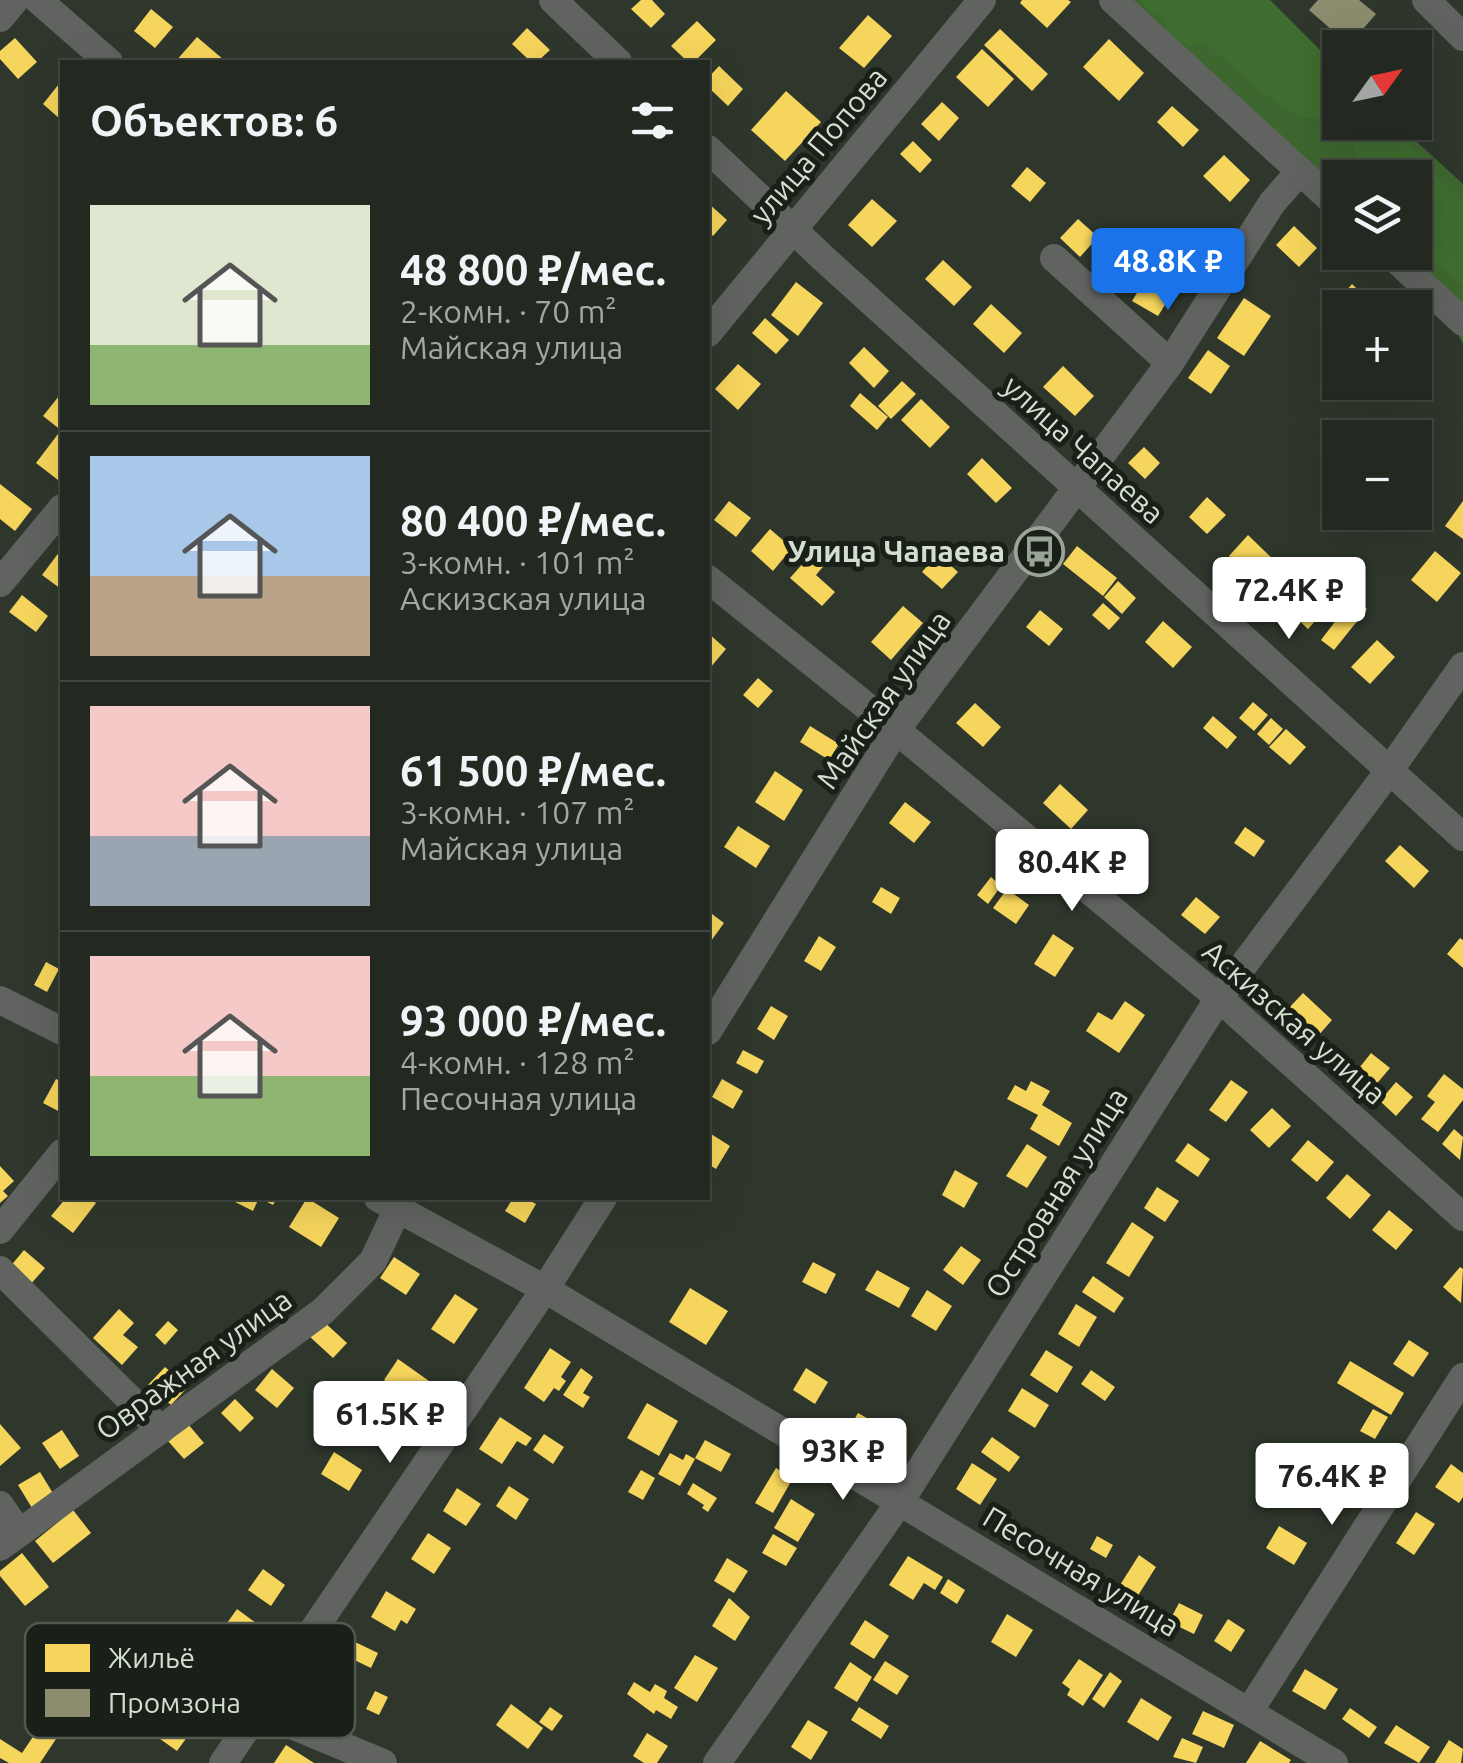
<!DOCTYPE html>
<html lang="ru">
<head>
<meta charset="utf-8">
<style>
  :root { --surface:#232921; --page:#2b312a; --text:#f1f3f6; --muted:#a3a6a5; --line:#40453f; --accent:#1a73e8 }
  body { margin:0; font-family:Ubuntu,sans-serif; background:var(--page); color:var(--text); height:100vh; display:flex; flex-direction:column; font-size:38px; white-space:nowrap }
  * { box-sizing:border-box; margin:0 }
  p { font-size:32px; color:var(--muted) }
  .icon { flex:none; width:55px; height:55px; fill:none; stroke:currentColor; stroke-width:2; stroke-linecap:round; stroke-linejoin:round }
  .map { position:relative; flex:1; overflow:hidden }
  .drawer { position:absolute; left:60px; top:60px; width:650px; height:1140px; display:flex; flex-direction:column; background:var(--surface); border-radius:0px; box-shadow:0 10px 40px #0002,0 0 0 2px var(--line) }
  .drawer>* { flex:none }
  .needle { width:65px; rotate:57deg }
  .controls { position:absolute; left:1322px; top:30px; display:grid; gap:20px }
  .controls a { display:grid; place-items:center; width:110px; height:110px; border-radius:0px; background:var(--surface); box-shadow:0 10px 40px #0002,0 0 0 2px var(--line); font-size:50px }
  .price { position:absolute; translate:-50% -85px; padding:0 22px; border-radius:10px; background:#fff; color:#222; font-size:32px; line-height:65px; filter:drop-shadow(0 2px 5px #0008) }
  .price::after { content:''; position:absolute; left:50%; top:60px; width:30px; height:22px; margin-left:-15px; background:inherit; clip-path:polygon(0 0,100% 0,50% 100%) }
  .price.on { background:var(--accent); color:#fff }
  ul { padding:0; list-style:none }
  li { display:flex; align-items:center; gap:30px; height:250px; padding:0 30px }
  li+li { border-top:2px solid var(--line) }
  li span { display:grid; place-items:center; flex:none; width:280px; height:200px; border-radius:0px; color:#555 }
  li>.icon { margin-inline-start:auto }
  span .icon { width:120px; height:120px; fill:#fffc; stroke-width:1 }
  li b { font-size:42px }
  h2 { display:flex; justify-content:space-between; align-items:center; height:120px; padding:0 30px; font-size:42px }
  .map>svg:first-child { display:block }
  .green { fill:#3e672f }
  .forest { fill:#3f6d2f }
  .homes { fill:#f6d55c }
  .industry { fill:#8c8c6e }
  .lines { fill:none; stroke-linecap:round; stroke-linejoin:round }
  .minor { stroke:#60635f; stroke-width:28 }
  .labels { text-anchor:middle; stroke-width:10; stroke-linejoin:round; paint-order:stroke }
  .street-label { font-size:30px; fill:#d5ded2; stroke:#192017 }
  .poi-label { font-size:30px; font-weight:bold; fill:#d5ded2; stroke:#192017; text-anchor:end }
  .key { fill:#192017; stroke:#51594f; stroke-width:2.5 }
  .key-label { font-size:28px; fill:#d5ded2 }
</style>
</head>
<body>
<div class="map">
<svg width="1463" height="1763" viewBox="0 0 1463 1763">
  <rect width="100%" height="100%" fill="#2f372c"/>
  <path class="green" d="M1104,0H1263L1340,71V122L1396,123L1463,184V338L1372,253L1415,252V178H1340V222Z"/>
  <g class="forest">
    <path d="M1140,0H1270L1340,70V119L1301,118L1264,94L1208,45H1188L1167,38L1166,19L1147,9Z"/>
    <path d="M1345,123H1392L1439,179L1463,202V344L1454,326L1462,305V285L1415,248V178L1358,177L1352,137Z"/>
  </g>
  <g class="homes">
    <path d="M641,0H652L665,14L651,28L631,9Z"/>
    <path d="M1022,0H1068L1071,2L1047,28L1020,3Z"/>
    <path d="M151,9L173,27L155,48L134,31Z"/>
    <path d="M868,15L892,36L864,68L839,48Z"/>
    <path d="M697,21L716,40L694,62H688L671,46Z"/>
    <path d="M527,28L550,50L537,62H531L512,44Z"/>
    <path d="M1000,29L1048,74L1032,91L984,45Z"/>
    <path d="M197,37L224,60L221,62H175Z"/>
    <path d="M15,38L37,62L18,79L0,59V51Z"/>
    <path d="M1109,39L1144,73L1119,101L1083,67Z"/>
    <path d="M982,49L1014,79L988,107L956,77Z"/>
    <path d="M719,66L743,89L728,106L708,87V78Z"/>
    <path d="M59,84L62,87L60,119L43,104Z"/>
    <path d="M786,91L821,122L785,161L751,130Z"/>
    <path d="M942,102L959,118L939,141L921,124Z"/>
    <path d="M1172,106L1199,130L1183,147L1157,122Z"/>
    <path d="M913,141L932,160L920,173L900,154Z"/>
    <path d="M1224,155L1250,180L1230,202L1203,176Z"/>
    <path d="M1027,167L1046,183L1030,202L1011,186Z"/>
    <path d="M872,199L897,221L872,247L848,225Z"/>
    <path d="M708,203L727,220L713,236L708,231Z"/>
    <path d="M1078,219L1098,237L1080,257L1060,238Z"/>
    <path d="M1294,226L1317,248L1299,267L1276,245Z"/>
    <path d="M943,260L972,287L954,306L925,279Z"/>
    <path d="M1157,260L1183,276L1158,316L1132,301Z"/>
    <path d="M796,282L823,303L798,336L771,315Z"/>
    <path d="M1352,284L1373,304L1370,308H1340V313L1333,306Z"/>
    <path d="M1244,298L1271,316L1244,356L1217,338Z"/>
    <path d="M991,304L1022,333L1004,353L973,324Z"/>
    <path d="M765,318L789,340L776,354L752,333Z"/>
    <path d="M864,347L889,371L874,388L849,363Z"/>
    <path d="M1415,348L1434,365L1415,386Z"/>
    <path d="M1208,350L1230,366L1211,394L1188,378Z"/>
    <path d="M738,364L761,384L738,410L715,389Z"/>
    <path d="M1063,366L1094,396L1075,416L1043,387Z"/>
    <path d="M902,381L916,394L891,419L878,406Z"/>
    <path d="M860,393L888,417L877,430L850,406Z"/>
    <path d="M59,396L62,399V431L43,416Z"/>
    <path d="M921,399L950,427L930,448L901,420Z"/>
    <path d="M58,434L62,438V474L58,480L36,463Z"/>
    <path d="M1144,447L1160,463L1145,479L1128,463Z"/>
    <path d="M982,458L1012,488L996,503L967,474Z"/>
    <path d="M0,484L32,509L15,531L0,519Z"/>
    <path d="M1207,497L1226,515L1207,534L1189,517Z"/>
    <path d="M729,501L751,518L736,537L714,520Z"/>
    <path d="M1463,501V539L1445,526Z"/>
    <path d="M770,529L792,548L773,571L751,551Z"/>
    <path d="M1248,535L1277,563L1258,583L1229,556Z"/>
    <path d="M1077,546L1117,578L1103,596L1063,564Z"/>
    <path d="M60,551L62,553L61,589L42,575Z"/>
    <path d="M1435,551L1461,573L1437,602L1411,580Z"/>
    <path d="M813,552L826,563L816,575L835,592L822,606L790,578Z"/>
    <path d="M938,554L958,572L942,589L922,572Z"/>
    <path d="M1118,581L1136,598L1122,614L1104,597Z"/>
    <path d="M1313,586L1331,603L1308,629L1289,611Z"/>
    <path d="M22,595L48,616L36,632L9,612Z"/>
    <path d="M1353,598L1367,609L1334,650L1321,640Z"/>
    <path d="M1103,603L1120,618L1109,630L1092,615Z"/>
    <path d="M903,606L923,623L891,660L871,642Z"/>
    <path d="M1040,610L1063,629L1049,646L1026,627Z"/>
    <path d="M1163,621L1192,647L1173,668L1145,642Z"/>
    <path d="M708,633L726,649L710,668L708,666Z"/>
    <path d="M1377,640L1395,657L1370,684L1351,667Z"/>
    <path d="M758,678L773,691L758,708L743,695Z"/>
    <path d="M1253,702L1268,715L1254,731L1239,718Z"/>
    <path d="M975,703L1001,727L983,747L956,723Z"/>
    <path d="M1213,716L1237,737L1227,749L1203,728Z"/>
    <path d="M1271,718L1283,729L1269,745L1257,734Z"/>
    <path d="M810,726L839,744L829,760L800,742Z"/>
    <path d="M1286,729L1306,747L1290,765L1269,747Z"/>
    <path d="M775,771L803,790L784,821L755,802Z"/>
    <path d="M1060,784L1088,810L1071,829L1043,803Z"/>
    <path d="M905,802L931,822L914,843L889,823Z"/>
    <path d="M738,826L770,846L756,868L724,847Z"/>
    <path d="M1245,827L1265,841L1254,857L1234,843Z"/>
    <path d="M1400,845L1429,871L1414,888L1385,861Z"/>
    <path d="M991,877L1001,886L988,904L977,895Z"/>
    <path d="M881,887L900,898L891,914L872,902Z"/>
    <path d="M1007,889L1029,905L1016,924L993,908Z"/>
    <path d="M1196,897L1220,917L1205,934L1181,915Z"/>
    <path d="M708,911L724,923L711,941L708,939Z"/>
    <path d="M1053,934L1074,948L1055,977L1034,964Z"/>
    <path d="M819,936L836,947L821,971L804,961Z"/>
    <path d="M1460,938L1463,940V968L1447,954Z"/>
    <path d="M46,962L59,969L47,992L34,985Z"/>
    <path d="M1303,993L1332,1020L1318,1036L1288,1009Z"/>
    <path d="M1125,1001L1145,1015L1119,1053L1086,1031L1098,1012L1112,1020Z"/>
    <path d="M771,1006L788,1016L774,1040L757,1029Z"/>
    <path d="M743,1050L764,1061L757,1074L736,1063Z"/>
    <path d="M1371,1053L1390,1068L1374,1087L1356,1072Z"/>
    <path d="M1444,1074L1463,1089V1100L1438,1132L1421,1119L1435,1102L1427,1096Z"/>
    <path d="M56,1079L62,1082V1113L43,1103Z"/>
    <path d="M722,1079L743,1091L733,1109L712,1097Z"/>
    <path d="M1231,1080L1248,1092L1226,1122L1209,1110Z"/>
    <path d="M1031,1081L1050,1091L1042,1105L1072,1123L1059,1146L1030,1129L1038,1115L1007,1099L1015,1085L1026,1091Z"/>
    <path d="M1396,1082L1413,1097L1396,1116L1380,1101Z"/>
    <path d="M1272,1108L1291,1126L1269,1148L1250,1130Z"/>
    <path d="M1454,1129L1463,1137L1460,1160L1442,1144Z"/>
    <path d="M708,1132L730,1146L716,1169L708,1164Z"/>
    <path d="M1308,1140L1334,1162L1317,1182L1291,1160Z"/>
    <path d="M1188,1143L1210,1159L1198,1177L1175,1161Z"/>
    <path d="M1027,1144L1047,1157L1027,1188L1006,1176Z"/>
    <path d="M0,1166L14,1181L3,1191L8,1196L0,1203Z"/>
    <path d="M955,1170L978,1183L964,1208L942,1195Z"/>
    <path d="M1347,1174L1371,1195L1350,1219L1326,1198Z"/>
    <path d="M1157,1187L1179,1201L1165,1222L1144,1208Z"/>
    <path d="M66,1198H88L96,1203L73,1233L51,1216Z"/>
    <path d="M227,1198H277L273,1205L259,1198L253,1211Z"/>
    <path d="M307,1198L339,1218L321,1247L289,1227Z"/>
    <path d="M513,1198H525L536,1204L525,1223L505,1211Z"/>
    <path d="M1389,1210L1413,1230L1396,1250L1372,1230Z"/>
    <path d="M1132,1222L1154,1237L1129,1277L1106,1263Z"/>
    <path d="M961,1246L981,1260L963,1285L943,1270Z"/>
    <path d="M24,1250L45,1268L29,1286L9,1268Z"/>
    <path d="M394,1257L420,1274L406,1295L380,1278Z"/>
    <path d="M813,1262L836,1274L826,1294L802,1282Z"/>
    <path d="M1460,1267L1463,1269L1461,1303L1443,1287Z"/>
    <path d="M877,1270L910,1288L899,1308L865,1290Z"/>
    <path d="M1093,1276L1124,1298L1114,1313L1082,1292Z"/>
    <path d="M690,1288L728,1311L706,1345L669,1322Z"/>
    <path d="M927,1290L952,1306L936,1331L911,1316Z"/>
    <path d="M455,1294L478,1309L454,1344L431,1329Z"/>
    <path d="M1076,1304L1097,1317L1079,1347L1058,1334Z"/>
    <path d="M119,1309L134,1323L123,1335L138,1347L122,1365L93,1338Z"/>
    <path d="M168,1321L178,1330L165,1345L155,1335Z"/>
    <path d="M323,1321L347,1343L333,1358L309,1336Z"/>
    <path d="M1409,1340L1429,1353L1413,1377L1393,1364Z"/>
    <path d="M550,1348L571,1362L561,1377L566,1381L559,1391L554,1388L544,1402L524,1388Z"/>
    <path d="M1046,1350L1073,1367L1057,1393L1030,1375Z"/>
    <path d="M398,1359L429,1381L415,1401L384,1380Z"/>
    <path d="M1350,1361L1404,1393L1391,1415L1337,1383Z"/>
    <path d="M165,1367L188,1387L171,1405L148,1385Z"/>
    <path d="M581,1368L593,1377L583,1393L590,1397L583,1408L563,1395Z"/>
    <path d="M806,1368L828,1382L815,1404L793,1390Z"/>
    <path d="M272,1369L294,1388L277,1408L255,1390Z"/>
    <path d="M1091,1370L1115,1387L1105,1401L1081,1384Z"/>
    <path d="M1022,1388L1049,1405L1035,1428L1008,1411Z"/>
    <path d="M235,1399L254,1418L240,1432L221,1413Z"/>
    <path d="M647,1403L678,1421L659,1456L627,1438Z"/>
    <path d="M356,1404L370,1414L377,1404L400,1419L381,1447L344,1422Z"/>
    <path d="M1373,1409L1388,1417L1375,1439L1360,1431Z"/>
    <path d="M858,1413L881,1426L870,1446L847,1432Z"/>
    <path d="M500,1417L532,1438L526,1446L517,1441L502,1464L479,1449Z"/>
    <path d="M0,1424L21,1448L0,1466Z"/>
    <path d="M188,1424L204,1443L184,1459L168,1441Z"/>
    <path d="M62,1430L79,1456L60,1469L42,1443Z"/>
    <path d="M544,1434L564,1447L553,1464L533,1450Z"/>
    <path d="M992,1437L1020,1457L1009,1472L981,1452Z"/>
    <path d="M705,1440L731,1454L721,1472L695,1458Z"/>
    <path d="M334,1452L362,1470L349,1491L321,1474Z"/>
    <path d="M670,1453L683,1460L686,1454L695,1459L680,1486L658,1474Z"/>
    <path d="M1333,1455L1352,1467L1331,1503L1312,1491Z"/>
    <path d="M972,1463L997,1479L980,1505L956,1489Z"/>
    <path d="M1451,1464L1463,1473V1497L1459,1503L1435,1487Z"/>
    <path d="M776,1468L793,1478L773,1513L755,1503Z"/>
    <path d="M641,1470L655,1478L643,1500L628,1492Z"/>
    <path d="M40,1472L54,1495L32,1508L18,1485Z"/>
    <path d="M693,1483L717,1498L708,1512L702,1508L704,1505L687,1494Z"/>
    <path d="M509,1486L529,1499L516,1520L496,1506Z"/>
    <path d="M457,1488L481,1504L466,1526L443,1511Z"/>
    <path d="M791,1499L815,1514L798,1542L774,1528Z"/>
    <path d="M73,1510L91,1533L53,1563L35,1541Z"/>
    <path d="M1416,1512L1435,1524L1414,1555L1396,1543Z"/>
    <path d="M1279,1526L1307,1543L1294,1565L1266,1548Z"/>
    <path d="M428,1533L451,1548L434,1574L411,1559Z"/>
    <path d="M773,1534L797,1548L786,1566L762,1553Z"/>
    <path d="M1097,1536L1113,1545L1106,1558L1090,1549Z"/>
    <path d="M22,1553L49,1587L25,1606L0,1576V1571Z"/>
    <path d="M1139,1555L1156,1567L1137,1597L1120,1585Z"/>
    <path d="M908,1556L943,1577L935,1590L924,1583L913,1600L889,1585Z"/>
    <path d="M727,1558L748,1571L734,1593L714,1581Z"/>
    <path d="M263,1569L285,1585L271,1606L248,1590Z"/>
    <path d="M948,1579L965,1590L957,1604L940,1593Z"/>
    <path d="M386,1591L416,1609L407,1624L401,1620L395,1631L371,1617Z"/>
    <path d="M729,1598L750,1617L735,1641L712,1626Z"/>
    <path d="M1179,1603L1203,1615L1194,1634L1169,1622Z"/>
    <path d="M237,1609L260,1626L238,1657L215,1640Z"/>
    <path d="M1007,1614L1033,1630L1016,1657L991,1642Z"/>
    <path d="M1228,1619L1245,1630L1231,1652L1214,1641Z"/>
    <path d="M865,1620L889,1636L874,1659L850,1644Z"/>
    <path d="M355,1642L378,1653L371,1668L348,1657Z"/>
    <path d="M695,1655L718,1668L697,1702L674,1688Z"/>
    <path d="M1079,1659L1103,1675L1083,1706L1067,1695L1070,1689L1062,1683Z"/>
    <path d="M885,1661L909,1676L897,1695L873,1680Z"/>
    <path d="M850,1662L872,1677L857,1702L834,1688Z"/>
    <path d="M1305,1669L1338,1689L1325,1710L1292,1691Z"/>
    <path d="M1110,1672L1122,1681L1104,1708L1092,1699Z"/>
    <path d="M634,1682L650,1692L655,1684L667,1691L664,1698L678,1707L671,1719L656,1710L654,1714L627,1694Z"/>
    <path d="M375,1691L388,1697L379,1715L366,1709Z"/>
    <path d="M1141,1698L1172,1717L1158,1741L1127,1722Z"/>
    <path d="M175,1702L200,1719L177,1751L153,1734Z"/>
    <path d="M511,1704L543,1728L528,1749L496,1725Z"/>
    <path d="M550,1707L563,1716L552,1731L539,1722Z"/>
    <path d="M859,1707L889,1726L881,1739L851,1720Z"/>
    <path d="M1350,1708L1377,1727L1369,1738L1342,1719Z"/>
    <path d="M1203,1711L1234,1725L1224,1748L1192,1734Z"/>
    <path d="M49,1713L66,1724L40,1763H9L0,1758V1739L22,1753Z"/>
    <path d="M808,1720L828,1732L811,1760L791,1747Z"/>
    <path d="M1396,1725L1430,1747L1419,1763L1384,1743Z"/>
    <path d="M647,1733L668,1746L657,1763H644L633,1756Z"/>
    <path d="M1182,1738L1203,1747L1196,1763L1173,1757Z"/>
    <path d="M1449,1740L1463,1749L1461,1763H1435Z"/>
    <path d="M1260,1741L1291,1760L1289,1763H1246Z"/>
    <path d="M286,1745L314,1763H274Z"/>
  </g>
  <path class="industry" d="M1318,0H1359L1376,14L1349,45L1309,10Z"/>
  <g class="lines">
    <g class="minor">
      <path d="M38,0L109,62"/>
      <path d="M553,0L618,62"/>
      <path d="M1113,0L1340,208"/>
      <path d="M1426,0L1463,37"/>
      <path d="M0,18L15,0"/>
      <path d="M708,149L822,257L1463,837"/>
      <path d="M1388,252L1463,322"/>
      <path d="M1054,258L1170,363"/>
      <path d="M708,333L982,0"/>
      <path d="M708,579L896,730L1219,998L1463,1217"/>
      <path d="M0,583L62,508"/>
      <path d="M0,1000L62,1031"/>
      <path d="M708,1031L896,730L1170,363L1272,203L1300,171"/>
      <path d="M378,1198L545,1289L1334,1763"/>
      <path d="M0,1230L62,1153"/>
      <path d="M0,1270L161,1430"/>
      <path d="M0,1505L19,1533"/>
      <path d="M0,1547L323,1311L373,1261L398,1208"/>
      <path d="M1250,1710L1463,1377"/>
      <path d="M258,1711L383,1763"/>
      <path d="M223,1763L545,1289L603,1198"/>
      <path d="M717,1763L899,1503L1219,998L1389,771L1463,666"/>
    </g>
  </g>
  <defs>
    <symbol id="bus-ring" viewBox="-11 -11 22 22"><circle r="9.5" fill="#192017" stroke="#9ba498" stroke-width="1.5"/><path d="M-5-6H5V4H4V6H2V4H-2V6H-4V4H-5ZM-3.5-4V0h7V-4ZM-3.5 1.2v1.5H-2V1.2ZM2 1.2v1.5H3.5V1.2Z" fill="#9ba498"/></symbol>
  </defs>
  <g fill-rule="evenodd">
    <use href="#bus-ring" x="1012" y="524" width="55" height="55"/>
  </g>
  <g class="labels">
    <g class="street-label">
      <text transform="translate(819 146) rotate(-50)" y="10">улица Попова</text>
      <text transform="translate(1083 450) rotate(42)" y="10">улица Чапаева</text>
      <text transform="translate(884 700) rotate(-55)" y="10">Майская улица</text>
      <text transform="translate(1294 1023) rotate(41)" y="10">Аскизская улица</text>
      <text transform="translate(1057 1193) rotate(-58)" y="10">Островная улица</text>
      <text transform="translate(194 1365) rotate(-36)" y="10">Овражная улица</text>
      <text transform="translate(1081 1572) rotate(31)" y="10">Песочная улица</text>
    </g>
    <g class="poi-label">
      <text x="1005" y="562">Улица Чапаева</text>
    </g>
  </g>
  <rect x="25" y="1623" width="330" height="115" rx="15" class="key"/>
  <rect x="45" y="1644" width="45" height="28" fill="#f6d55c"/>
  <rect x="45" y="1689" width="45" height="28" fill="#8c8c6e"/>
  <g class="key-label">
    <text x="108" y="1668">Жильё</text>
    <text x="108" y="1713">Промзона</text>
  </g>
</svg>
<div class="controls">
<a><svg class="needle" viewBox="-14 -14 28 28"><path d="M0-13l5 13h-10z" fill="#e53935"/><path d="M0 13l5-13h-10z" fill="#a3a6a5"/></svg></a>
<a><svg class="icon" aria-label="layers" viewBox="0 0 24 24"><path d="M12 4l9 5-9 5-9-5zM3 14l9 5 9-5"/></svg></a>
<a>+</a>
<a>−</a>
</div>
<b class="price on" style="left:1168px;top:313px">48.8K ₽</b>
<b class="price" style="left:1289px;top:642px">72.4K ₽</b>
<b class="price" style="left:1072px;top:914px">80.4K ₽</b>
<b class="price" style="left:390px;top:1466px">61.5K ₽</b>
<b class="price" style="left:843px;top:1503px">93K ₽</b>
<b class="price" style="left:1332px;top:1528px">76.4K ₽</b>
<section class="drawer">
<h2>Объектов: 6<svg class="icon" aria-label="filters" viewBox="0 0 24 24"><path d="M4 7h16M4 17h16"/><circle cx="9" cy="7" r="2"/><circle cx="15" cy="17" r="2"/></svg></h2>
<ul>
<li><span style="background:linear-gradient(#dfe7d0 70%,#8fb573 0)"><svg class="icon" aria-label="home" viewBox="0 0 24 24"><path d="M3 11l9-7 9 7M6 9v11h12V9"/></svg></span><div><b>48 800 ₽/мес.</b><p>2-комн. · 70 m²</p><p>Майская улица</p></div></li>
<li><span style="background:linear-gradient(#a9c7e8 60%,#b9a48a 0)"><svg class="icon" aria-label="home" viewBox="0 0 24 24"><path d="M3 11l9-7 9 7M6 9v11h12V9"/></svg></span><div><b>80 400 ₽/мес.</b><p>3-комн. · 101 m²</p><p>Аскизская улица</p></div></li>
<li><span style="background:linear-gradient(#f6c9c9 65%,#9aa5b1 0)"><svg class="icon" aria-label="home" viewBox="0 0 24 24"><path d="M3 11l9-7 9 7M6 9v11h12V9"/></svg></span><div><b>61 500 ₽/мес.</b><p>3-комн. · 107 m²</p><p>Майская улица</p></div></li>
<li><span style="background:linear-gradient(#f6c9c9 60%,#8fb573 0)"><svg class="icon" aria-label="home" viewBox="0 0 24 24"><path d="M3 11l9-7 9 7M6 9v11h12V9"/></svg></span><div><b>93 000 ₽/мес.</b><p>4-комн. · 128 m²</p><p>Песочная улица</p></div></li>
</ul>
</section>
</div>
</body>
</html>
